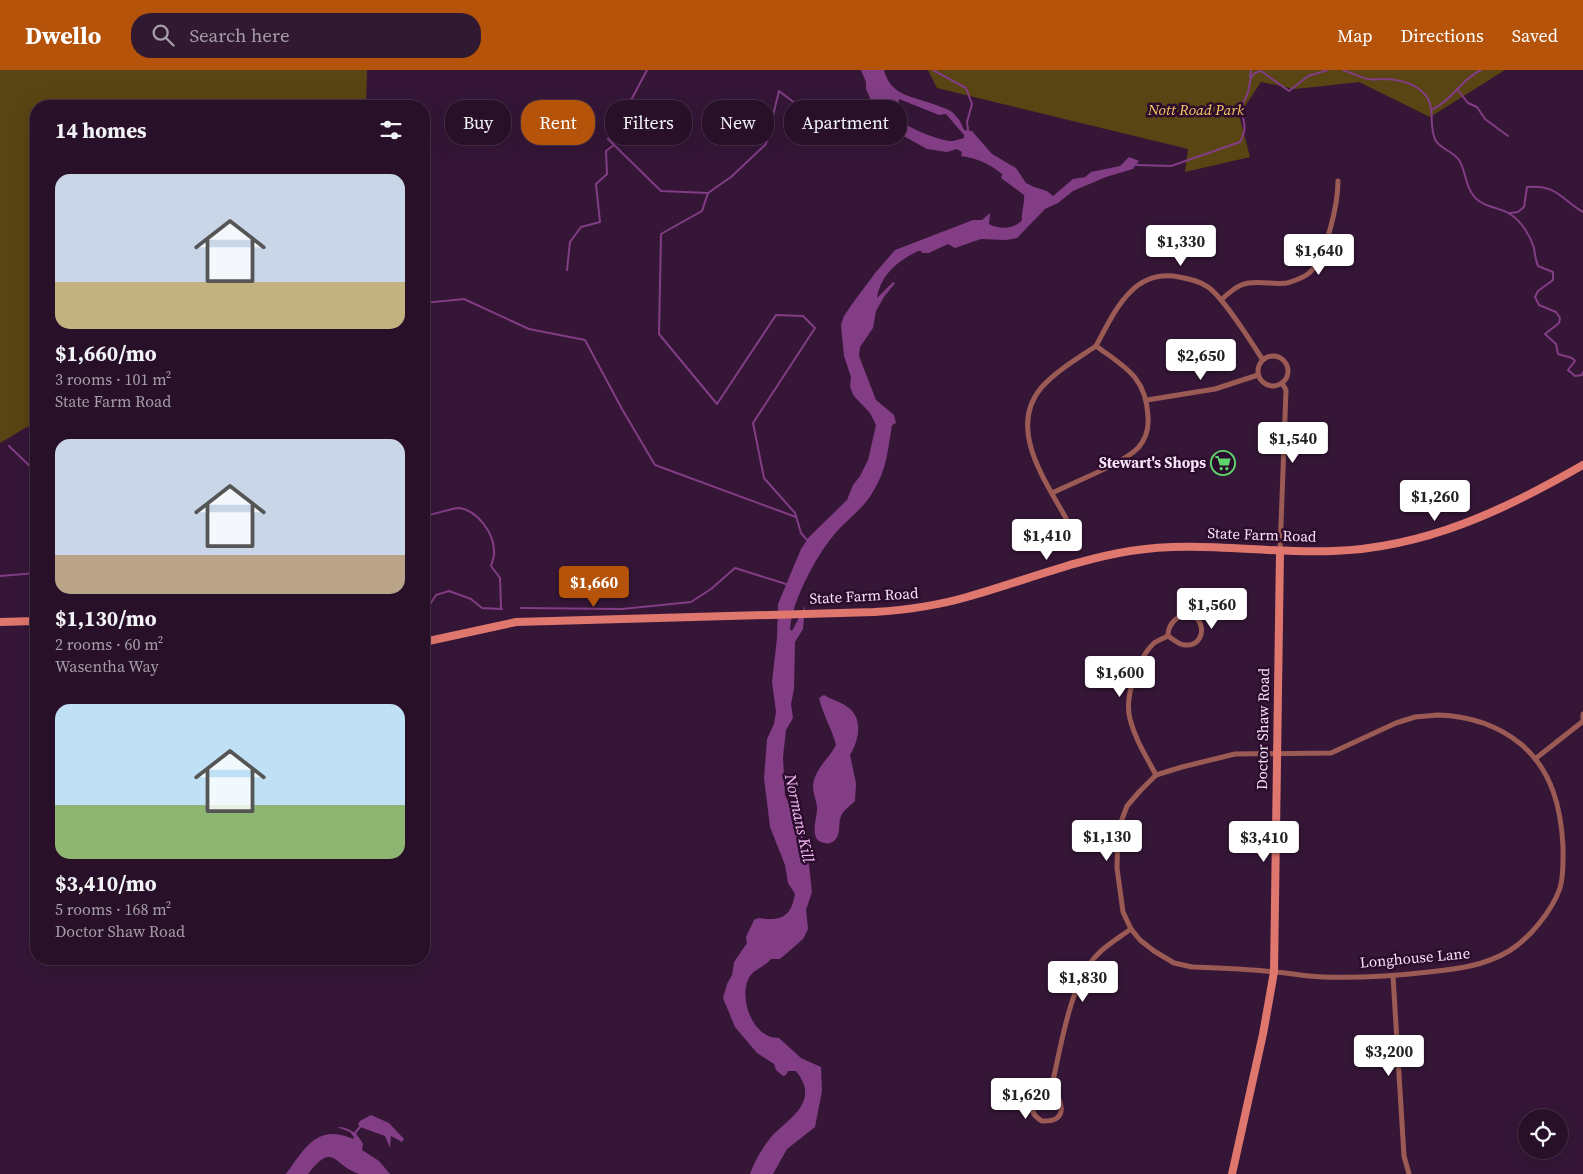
<!DOCTYPE html>
<html lang="en">
<head>
<meta charset="utf-8">
<style>
  :root { --surface:#281029; --page:#301931; --text:#f1f3f6; --muted:#a59da8; --line:#443046; --accent:#b45309 }
  body { margin:0; font-family:"Source Serif 4",serif; background:var(--page); color:var(--text); height:100vh; display:flex; flex-direction:column; font-size:19px; white-space:nowrap }
  * { box-sizing:border-box; margin:0 }
  p { font-size:16px; color:var(--muted) }
  .icon { flex:none; width:28px; height:28px; fill:none; stroke:currentColor; stroke-width:2; stroke-linecap:round; stroke-linejoin:round }
  .map { position:relative; flex:1; overflow:hidden }
  .panel { position:absolute; left:30px; top:30px; width:400px; height:865px; display:flex; flex-direction:column; background:var(--surface); border-radius:20px; box-shadow:0 5px 20px #0002,0 0 0 1px var(--line) }
  .panel>* { flex:none }
  .top-card { position:absolute; left:445px; top:30px; width:475px; height:45px; display:flex; gap:10px }
  .tools { position:absolute; left:1518px; top:1039px; display:grid; gap:10px }
  .tools a { display:grid; place-items:center; width:50px; height:50px; border-radius:50%; background:var(--surface); box-shadow:0 5px 20px #0002,0 0 0 1px var(--line); font-size:25px }
  .price { position:absolute; translate:-50% -42px; padding:0 11px; border-radius:5px; background:#fff; color:#222; font-size:16px; line-height:32px; filter:drop-shadow(0 1px 2px #0008) }
  .price::after { content:''; position:absolute; left:50%; top:30px; width:15px; height:11px; margin-left:-8px; background:inherit; clip-path:polygon(0 0,100% 0,50% 100%) }
  .price.current { background:var(--accent); color:#fff }
  ul { padding:0; list-style:none }
  li { display:grid; align-content:center; gap:10px; height:265px; padding:0 25px }
  li span { display:grid; place-items:center; height:155px; border-radius:15px; color:#555 }
  li>.icon { margin-inline-start:auto }
  span .icon { width:90px; height:90px; fill:#fffc; stroke-width:1 }
  li b { font-size:21px }
  h2 { display:flex; justify-content:space-between; align-items:center; height:60px; padding:0 25px; font-size:21px }
  .chip { padding:0 18px; border-radius:20px; background:var(--surface); box-shadow:0 5px 20px #0002,0 0 0 1px var(--line); font-size:18px; line-height:45px }
  .chip.current { background:var(--accent); color:#fff }
  header { display:flex; align-items:center; gap:30px; box-sizing:border-box; height:70px; padding:0 25px; background:var(--accent); color:#fff }
  header strong { font-size:24px }
  nav { display:flex; gap:28px; margin-inline-start:auto; font-size:18px }
  .search { width:350px; height:45px; background:var(--page); display:flex; align-items:center; gap:12px; box-sizing:border-box; padding:0 18px; border-radius:20px; color:var(--muted); font-size:19px }
  .map>svg:first-child { display:block }
  .green { fill:#594513 }
  .water { fill:#823d85; fill-rule:evenodd }
  .lines { fill:none; stroke-linecap:round; stroke-linejoin:round }
  .stream { stroke:#823d85; stroke-width:2 }
  .street { stroke:#9c5a54; stroke-width:5 }
  .secondary { stroke:#e0776e; stroke-width:8 }
  .labels { text-anchor:middle; stroke-width:5; stroke-linejoin:round; paint-order:stroke }
  .park-label { font-size:15px; font-style:italic; fill:#f7ca62; stroke:#2b0c2c }
  .poi-label { font-size:15px; font-weight:bold; fill:#f7e3f7; stroke:#2b0c2c; text-anchor:end }
  .street-label { font-size:15px; fill:#f7e3f7; stroke:#2b0c2c }
  .water-label { font-size:16px; font-style:italic; fill:#f8bff9; stroke:#2b0c2c }
</style>
</head>
<body>
<header>
<strong>Dwello</strong>
<div class="search"><svg class="icon" aria-label="search" viewBox="0 0 24 24"><circle cx="10" cy="10" r="6"/><path d="M15 15l6 6"/></svg>Search here</div>
<nav><a>Map</a><a>Directions</a><a>Saved</a></nav>
</header>
<div class="map">
<svg width="1583" height="1104" viewBox="0 0 1583 1104">
  <rect width="100%" height="100%" fill="#351637"/>
  <g class="green">
    <path d="M0,0H367L366,36H36V353L25,358L0,373Z"/>
    <path d="M928,0H1505L1430,47L1359,12L1295,19L1261,12L1239,45L1250,87L1185,102L1188,79L937,18Z"/>
  </g>
  <g class="water">
    <path d="M861,0H884C891,27 913,26 936,35C943,38 951,39 956,46C960,50 962,55 964,60L972,61L992,84L1016,98L1026,113L1034,117L1047,121L1053,126L1073,109L1085,107L1091,102L1120,96L1129,87L1139,91L1133,99L1106,107L1073,121L1058,133L1045,139L1017,168L1006,170L981,169L955,178L948,174L929,183H922L921,181H918C898,191 881,204 877,228L893,212L895,213L884,227L876,241L873,258L860,277L859,286L876,330L894,345L896,353L892,355C888,378 887,399 874,420C866,435 853,445 841,457C820,478 792,529 790,559L792,561L805,536L803,559L795,572L794,619L791,634L793,648L786,660L783,687L785,725L802,762L806,786L809,795L812,822L806,840L808,859L803,869L780,889H771C764,898 752,899 748,910C739,931 754,969 779,968L801,988L821,997L822,1021L815,1057L787,1079L773,1104H750C754,1092 763,1077 771,1067C789,1048 821,1032 796,1001H788L786,1005L783,1006L776,1000L774,994L757,983L735,957L723,928L727,914L732,905L734,892L747,873L746,867L754,850C760,847 763,849 770,849C788,849 792,839 795,824L788,813L785,795L770,757L764,708L767,669L774,654L776,642L772,612L777,568L778,534L801,479L809,467L847,430L853,415L860,406L868,390L876,355L870,343L853,325L850,316L851,307L844,286L841,255L844,246L852,234L876,202L895,180L973,150H982L990,143L989,154C999,160 1015,159 1022,150C1021,141 1025,134 1024,125L1001,108L1002,104C990,94 977,88 961,86L962,82L957,79L947,82L927,79L898,63L880,39L872,33L866,19V12ZM899,29L939,45L946,44L964,65V68C961,69 956,70 953,71C943,72 903,57 899,48C897,44 898,34 899,29Z"/>
    <path d="M824,625C832,630 842,632 849,638C864,650 858,672 850,685L856,713L855,731C851,735 845,739 842,744C837,752 842,763 835,770C832,773 828,774 825,773C807,771 818,747 817,737C816,727 811,720 814,710C818,696 830,687 836,675C832,659 823,645 819,628Z"/>
    <path d="M371,1045L389,1053L404,1069L402,1072L391,1066L390,1078L385,1066L360,1057L358,1054L360,1051Z"/>
    <path d="M337,1057C350,1057 358,1064 363,1074L362,1080L379,1091L390,1104C381,1104 367,1104 359,1104C332,1095 334,1071 308,1104H286C305,1078 317,1053 353,1069L354,1067L350,1062Z"/>
  </g>
  <g class="lines">
    <g class="stream">
      <path d="M647,0L629,34L617,63L608,69L661,121L708,123"/>
      <path d="M933,0L966,18L972,34L967,52L968,60"/>
      <path d="M1343,0C1351,3 1360,7 1368,9C1373,10 1378,9 1383,9C1395,9 1410,12 1419,19C1440,34 1426,54 1436,71C1441,79 1454,82 1459,90C1466,101 1465,115 1473,125C1481,137 1499,137 1510,144C1521,151 1530,165 1534,178C1535,184 1535,189 1538,196L1553,202V210L1538,221L1535,227L1539,235L1556,242L1560,248L1559,253L1545,264L1556,274L1558,284L1572,288L1575,291L1568,300L1575,306L1582,305L1583,302"/>
      <path d="M1250,7L1251,0"/>
      <path d="M1457,19L1468,33L1477,37L1485,49L1508,66"/>
      <path d="M1433,39C1454,29 1460,10 1481,0"/>
      <path d="M1137,95L1171,96L1240,72C1249,54 1242,54 1242,37C1242,32 1247,27 1248,22C1251,11 1248,4 1261,1L1289,21L1308,6L1328,0"/>
      <path d="M1510,143L1518,142L1524,137L1527,117C1556,114 1561,129 1583,142"/>
      <path d="M567,200L570,172L581,157L600,152L596,114L607,104L606,81L614,75"/>
      <path d="M424,233L464,229L529,259L585,270L622,339L655,395L796,447"/>
      <path d="M9,376L36,402"/>
      <path d="M33,431L36,434"/>
      <path d="M424,446C434,445 451,438 459,438C477,440 494,463 494,481C495,486 492,492 491,496L500,508L501,539"/>
      <path d="M807,470L801,463L795,443L764,408L753,353L815,258L803,246L776,245L717,334L659,264L661,164L702,141L708,123L731,107L766,74L779,21L796,34L824,38"/>
      <path d="M0,506L36,503"/>
      <path d="M521,538L622,539L691,532L711,519L735,498L786,514"/>
      <path d="M424,544L436,525L449,521L471,529L482,538L502,539"/>
      <path d="M356,1066L355,1063L360,1057"/>
    </g>
    <g class="street">
      <path d="M1221,230C1238,214 1244,211 1268,213C1274,213 1281,214 1287,213C1294,211 1302,208 1308,204C1326,190 1338,133 1338,111"/>
      <path d="M1096,276C1114,243 1132,198 1179,207C1189,209 1200,211 1208,217C1224,228 1251,272 1263,290"/>
      <circle cx="1273" cy="301" r="15"/>
      <path d="M1147,330L1215,319L1258,305"/>
      <path d="M1052,423C1074,412 1122,394 1138,378C1146,369 1149,358 1148,346C1146,307 1125,297 1096,276C1077,289 1056,301 1041,318C1006,360 1048,414 1068,452"/>
      <path d="M1280,481L1286,320L1282,313"/>
      <path d="M1185,544C1207,544 1207,577 1185,575C1179,575 1173,569 1168,566C1168,555 1175,548 1185,544Z"/>
      <path d="M1583,644V652"/>
      <path d="M1438,645C1468,646 1498,655 1522,675C1552,701 1561,738 1563,776C1563,789 1564,805 1560,818C1552,841 1529,869 1509,881C1484,896 1457,899 1429,902C1394,906 1359,908 1324,907C1307,907 1291,903 1275,902C1247,899 1219,898 1192,897L1174,893L1154,881L1140,870L1131,859L1123,842L1117,798L1118,760L1127,736L1140,721L1156,705L1182,697L1235,684L1331,683L1396,653L1415,647Z"/>
      <path d="M1535,689L1582,652"/>
      <path d="M1156,705C1146,686 1135,669 1130,649C1124,627 1138,588 1154,573C1158,570 1164,568 1168,566"/>
      <path d="M1393,906L1404,1086L1409,1104"/>
      <path d="M1052,1015C1061,977 1070,912 1097,885C1106,875 1120,867 1131,859"/>
      <path d="M1052,1015C1061,1030 1071,1052 1042,1051C1020,1038 1040,1024 1052,1015Z"/>
    </g>
    <g class="secondary">
      <path d="M0,552L36,551"/>
      <path d="M424,572L516,552L874,542C905,540 936,536 967,527C1021,512 1074,490 1130,481C1197,470 1265,484 1333,481C1425,478 1505,440 1583,395"/>
      <path d="M1232,1104L1263,964L1274,902L1280,481"/>
    </g>
  </g>
  <defs>
    <symbol id="supermarket-ring" viewBox="-11 -11 22 22"><circle r="9.5" fill="#2b0c2c" stroke="#5dd56c" stroke-width="1.5"/><path d="M-6-5.5h2.5l.6 2H6L4.5 2H-2.5L-4.4-4H-6ZM-1.5 3.2a1.3 1.3 0 1 0 .1 0ZM3 3.2a1.3 1.3 0 1 0 .1 0Z" fill="#5dd56c"/></symbol>
  </defs>
  <g fill-rule="evenodd">
    <use href="#supermarket-ring" x="1209" y="379" width="28" height="28"/>
  </g>
  <g class="labels">
    <g class="park-label">
      <text x="1196" y="45">Nott Road Park</text>
    </g>
    <g class="poi-label">
      <text x="1206" y="398">Stewart's Shops</text>
    </g>
    <g class="street-label">
      <text transform="translate(1262 465) rotate(2)" y="5">State Farm Road</text>
      <text transform="translate(864 526) rotate(-3)" y="5">State Farm Road</text>
      <text transform="translate(1263 659) rotate(-89)" y="5">Doctor Shaw Road</text>
      <text transform="translate(1415 888) rotate(-5)" y="5">Longhouse Lane</text>
    </g>
    <g class="water-label">
      <text transform="translate(800 748) rotate(78)" y="6">Normans Kill</text>
    </g>
  </g>
</svg>
<div class="tools">
<a><svg class="icon" aria-label="locate" viewBox="0 0 24 24"><circle cx="12" cy="12" r="6"/><path d="M12 2v4M12 18v4M2 12h4M18 12h4"/></svg></a>
</div>
<b class="price" style="left:1181px;top:197px">$1,330</b>
<b class="price" style="left:1319px;top:206px">$1,640</b>
<b class="price" style="left:1201px;top:311px">$2,650</b>
<b class="price" style="left:1293px;top:394px">$1,540</b>
<b class="price" style="left:1435px;top:452px">$1,260</b>
<b class="price" style="left:1047px;top:491px">$1,410</b>
<b class="price current" style="left:594px;top:538px">$1,660</b>
<b class="price" style="left:1212px;top:560px">$1,560</b>
<b class="price" style="left:1120px;top:628px">$1,600</b>
<b class="price" style="left:1107px;top:792px">$1,130</b>
<b class="price" style="left:1264px;top:793px">$3,410</b>
<b class="price" style="left:1083px;top:933px">$1,830</b>
<b class="price" style="left:1389px;top:1007px">$3,200</b>
<b class="price" style="left:1026px;top:1050px">$1,620</b>
<div class="top-card">
<a class="chip">Buy</a>
<a class="chip current">Rent</a>
<a class="chip">Filters</a>
<a class="chip">New</a>
<a class="chip">Apartment</a>
</div>
<section class="panel">
<h2>14 homes<svg class="icon" aria-label="filters" viewBox="0 0 24 24"><path d="M4 7h16M4 17h16"/><circle cx="9" cy="7" r="2"/><circle cx="15" cy="17" r="2"/></svg></h2>
<ul>
<li><span style="background:linear-gradient(#c9d6e8 70%,#c2b280 0)"><svg class="icon" aria-label="home" viewBox="0 0 24 24"><path d="M3 11l9-7 9 7M6 9v11h12V9"/></svg></span><div><b>$1,660/mo</b><p>3 rooms · 101 m²</p><p>State Farm Road</p></div></li>
<li><span style="background:linear-gradient(#c9d6e8 75%,#b9a48a 0)"><svg class="icon" aria-label="home" viewBox="0 0 24 24"><path d="M3 11l9-7 9 7M6 9v11h12V9"/></svg></span><div><b>$1,130/mo</b><p>2 rooms · 60 m²</p><p>Wasentha Way</p></div></li>
<li><span style="background:linear-gradient(#bfe0f5 65%,#8fb573 0)"><svg class="icon" aria-label="home" viewBox="0 0 24 24"><path d="M3 11l9-7 9 7M6 9v11h12V9"/></svg></span><div><b>$3,410/mo</b><p>5 rooms · 168 m²</p><p>Doctor Shaw Road</p></div></li>
</ul>
</section>
</div>
</body>
</html>
